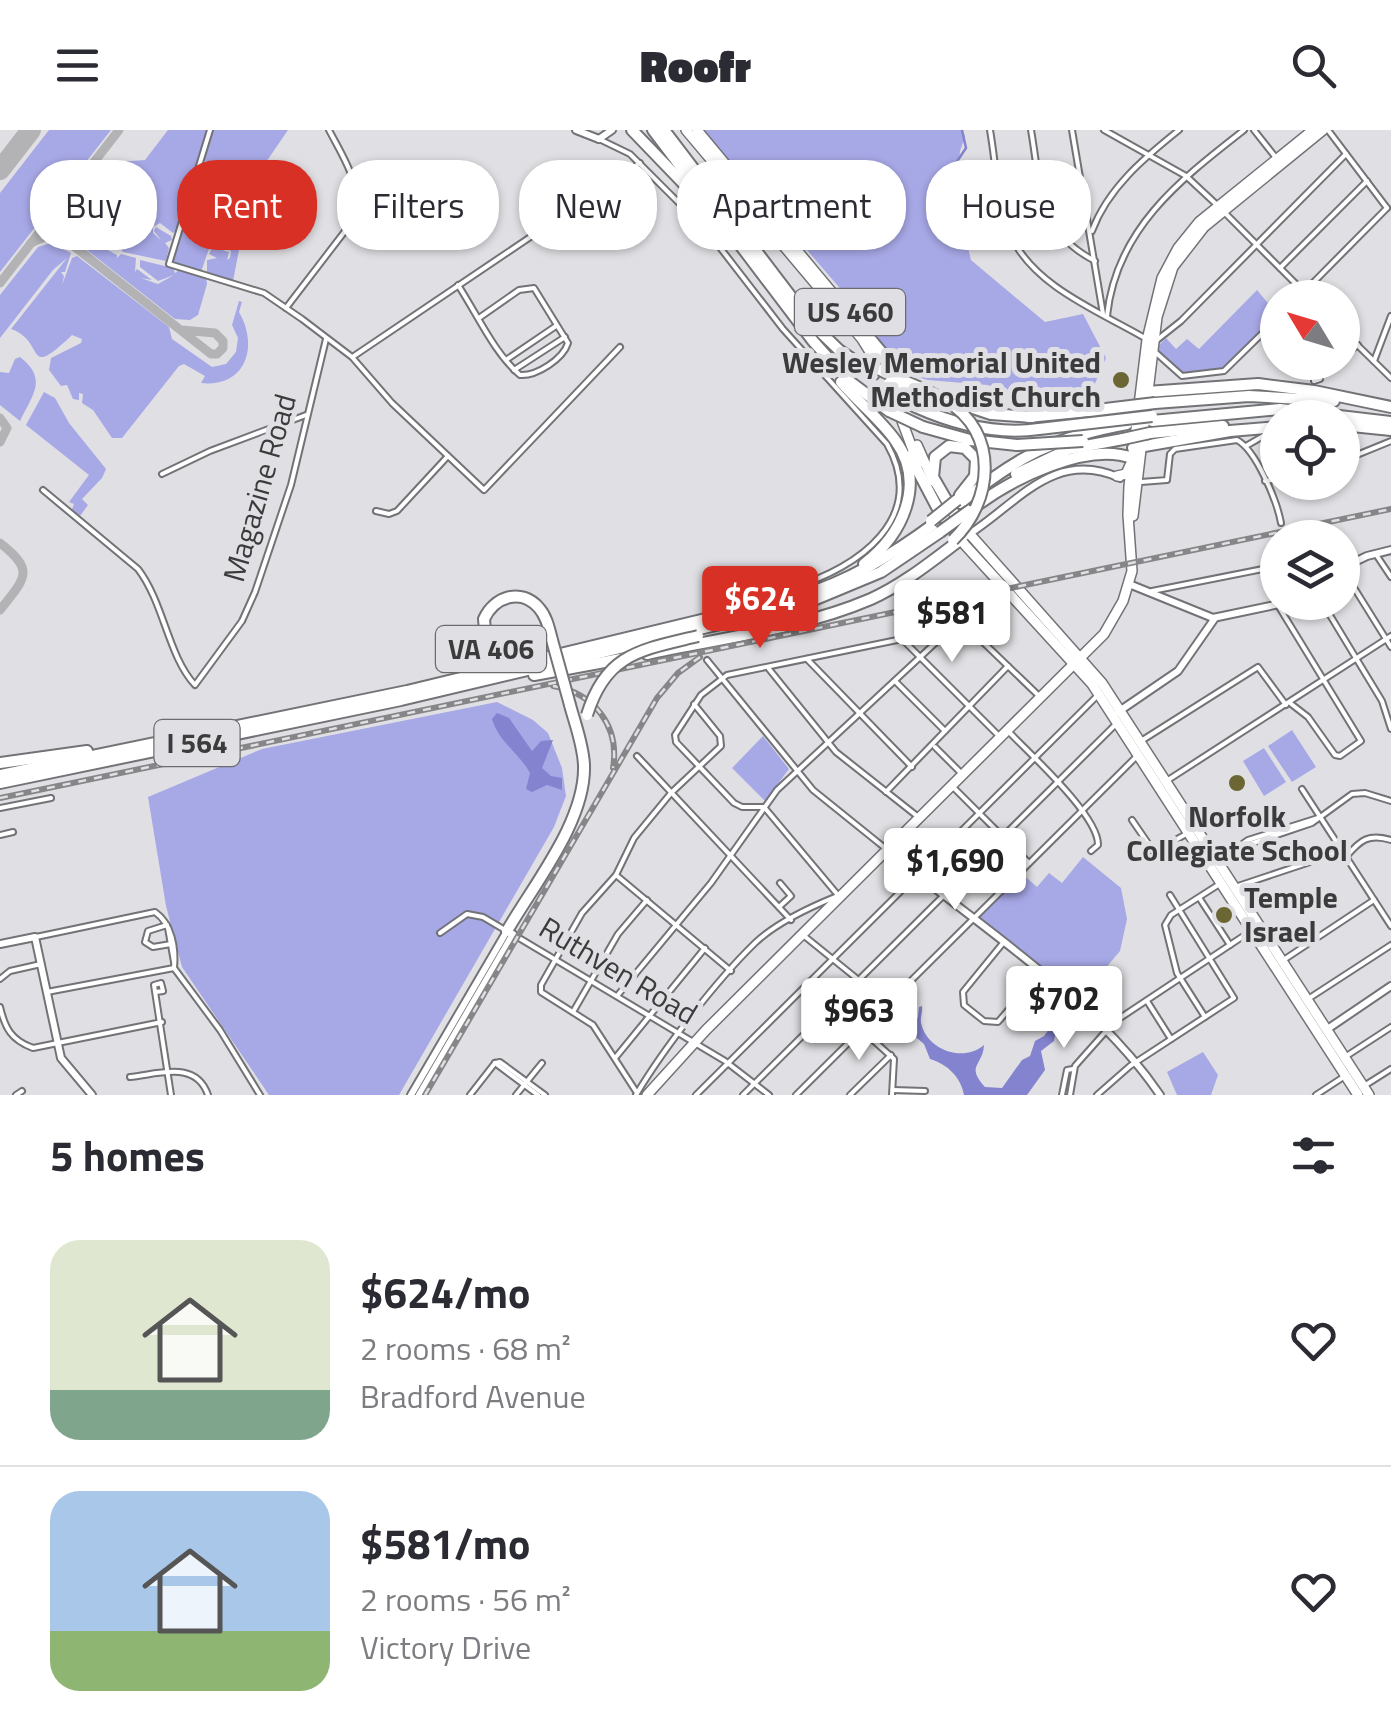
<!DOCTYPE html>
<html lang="en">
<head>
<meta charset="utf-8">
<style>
  :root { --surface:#fff; --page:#f2f2f3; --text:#2b2b33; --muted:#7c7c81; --line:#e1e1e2; --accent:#d93025 }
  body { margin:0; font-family:"Titillium Web",sans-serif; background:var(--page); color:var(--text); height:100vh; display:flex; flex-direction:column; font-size:38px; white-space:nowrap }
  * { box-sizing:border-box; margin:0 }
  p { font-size:32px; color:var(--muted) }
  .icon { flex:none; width:55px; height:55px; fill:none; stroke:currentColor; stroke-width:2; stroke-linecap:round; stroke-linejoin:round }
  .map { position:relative; height:965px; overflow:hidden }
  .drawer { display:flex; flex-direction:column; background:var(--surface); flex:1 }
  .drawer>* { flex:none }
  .top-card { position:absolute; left:30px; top:30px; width:1332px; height:90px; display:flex; gap:20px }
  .needle { width:65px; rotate:308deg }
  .fabs { position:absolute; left:1260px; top:150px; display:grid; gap:20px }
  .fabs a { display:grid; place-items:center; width:100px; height:100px; border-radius:50%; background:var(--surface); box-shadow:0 2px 8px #0004; font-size:50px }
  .price { position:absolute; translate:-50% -85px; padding:0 22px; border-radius:10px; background:#fff; color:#222; font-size:32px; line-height:65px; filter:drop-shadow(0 2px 5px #0008) }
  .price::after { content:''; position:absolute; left:50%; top:60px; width:30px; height:22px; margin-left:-15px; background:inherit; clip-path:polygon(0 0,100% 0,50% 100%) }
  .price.selected { background:var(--accent); color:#fff }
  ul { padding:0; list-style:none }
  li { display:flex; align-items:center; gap:30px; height:250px; padding:0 50px }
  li+li { border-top:2px solid var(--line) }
  li span { display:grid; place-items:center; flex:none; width:280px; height:200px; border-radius:30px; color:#555 }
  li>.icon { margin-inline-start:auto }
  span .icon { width:120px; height:120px; fill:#fffc; stroke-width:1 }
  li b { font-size:42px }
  h2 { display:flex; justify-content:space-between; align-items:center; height:120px; padding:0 50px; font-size:42px }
  .pill { padding:0 35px; border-radius:40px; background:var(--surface); box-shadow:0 2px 8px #0004; font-size:35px; line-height:90px }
  .pill.selected { background:var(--accent); color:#fff }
  header { display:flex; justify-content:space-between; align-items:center; height:130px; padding:0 50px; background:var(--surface); font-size:45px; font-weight:800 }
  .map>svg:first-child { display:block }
  .green { fill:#a7a8e6 }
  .water { fill:#8483d0 }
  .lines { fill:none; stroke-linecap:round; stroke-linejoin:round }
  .stream { stroke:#8483d0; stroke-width:2.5 }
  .taxiway { stroke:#b3b3b6; stroke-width:9 }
  .runway { stroke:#b3b3b6; stroke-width:20 }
  .minor-casing { stroke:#727376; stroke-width:8 }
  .tertiary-casing { stroke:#727376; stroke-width:10 }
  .secondary-casing { stroke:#727376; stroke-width:10 }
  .primary-casing { stroke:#727376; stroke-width:12 }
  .motorway-casing { stroke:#727376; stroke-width:14 }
  .minor { stroke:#fff; stroke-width:4 }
  .tertiary { stroke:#fff; stroke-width:6 }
  .secondary { stroke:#fff; stroke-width:6 }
  .primary { stroke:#fff; stroke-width:9 }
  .motorway { stroke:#fff; stroke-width:10 }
  .rail-casing { stroke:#868688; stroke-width:6 }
  .rail { stroke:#e0e0e4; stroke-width:2.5; stroke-dasharray:8; stroke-linecap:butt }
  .motorway-bridge-casing { stroke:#727376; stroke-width:14; stroke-linecap:butt }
  .motorway-bridge { stroke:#fff; stroke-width:10 }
  .poi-dot { fill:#6b6633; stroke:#e0e0e4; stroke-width:4 }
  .labels { text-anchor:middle; stroke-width:10; stroke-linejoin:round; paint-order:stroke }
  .shield { fill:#e0e0e4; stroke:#6c6c6e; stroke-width:2.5 }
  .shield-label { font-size:28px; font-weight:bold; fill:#3b3b3c }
  .poi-label { font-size:30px; font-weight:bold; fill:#3b3b3c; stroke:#e0e0e4; text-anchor:end }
  .street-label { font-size:30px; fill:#3b3b3c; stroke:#e0e0e4 }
</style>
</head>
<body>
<header><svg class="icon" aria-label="menu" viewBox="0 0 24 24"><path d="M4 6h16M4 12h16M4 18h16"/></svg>Roofr<svg class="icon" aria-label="search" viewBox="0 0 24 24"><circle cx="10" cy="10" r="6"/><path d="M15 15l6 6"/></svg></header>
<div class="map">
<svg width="1391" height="965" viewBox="0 0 1391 965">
  <rect width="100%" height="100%" fill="#e0e0e4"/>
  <g class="green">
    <path d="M49,0H111L0,142V63Z"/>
    <path d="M168,0H208L176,101L173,103L160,93L153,97V103L161,110L154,101L156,97L171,106L172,110L165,113L169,118L166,131L123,122L120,117L118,120L100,116L117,125V128L121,124L136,128L135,142L137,139L152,150L141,148L158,154L174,145L158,151L140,137V130L173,138L175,143L179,140L206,147L207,154L198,185L190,190L175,189L73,109L64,93L67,79L103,33L145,30Z"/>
    <path d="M212,0H288L245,63L247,79L233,151L207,144V130L217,128L209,124L212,117L229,122L227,130L230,128L231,121L214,114L210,116L201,142L177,136L173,130L199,40L207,34L203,27Z"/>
    <path d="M703,0H962L965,7L960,21L956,68L971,130L1045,192L1083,184L1106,228L1090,265L1076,275L987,255L928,250L907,244L891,227L864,186Z"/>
    <path d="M51,113L71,123L65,142H61L64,146L62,155L72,128L77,126L169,197L172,209L212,237L226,234L236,222L238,208L232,195L239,171L242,172L239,182C259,216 246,258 201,253L205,246L184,234L179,236L122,308H112L93,280L82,273L83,264L79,263V270L73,269L67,255L61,256L49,240L51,228L81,213L82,209L72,205C23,252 47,211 11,199L67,128L53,140L0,208V165L38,117Z"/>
    <path d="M1257,160L1277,184L1222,240L1183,244L1158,222L1159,215L1166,208L1176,219L1187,209L1199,219Z"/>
    <path d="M20,227C48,249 33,264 20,291L0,275V242L9,243L15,229Z"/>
    <path d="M44,262L55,268L69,293L106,339L102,348L82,369L88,375L80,386L72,379L74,374L69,372L89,345L26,295Z"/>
    <path d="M497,572L533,590L548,603L562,638L566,666L554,697L399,965H269L182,837L166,776L148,667L262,619Z"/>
    <path d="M1292,600L1316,637L1292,652L1268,616Z"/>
    <path d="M763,606L789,639L765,671L732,638Z"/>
    <path d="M1264,618L1286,652L1264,666L1243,631Z"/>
    <path d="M1083,727L1121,758L1127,789L1120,821L1104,840L1064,859L978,786L1021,743L1037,757L1049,743L1062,753Z"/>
    <path d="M1203,922L1218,945L1211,965H1177L1167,942Z"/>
  </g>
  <g class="water">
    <path d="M497,583L509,588L532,621L541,611L553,610L542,638L551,646L562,648V660L547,655L532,662L526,659L530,643C519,623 498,611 492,589Z"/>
    <path d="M1068,874L1070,875L1057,894L1054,911L1041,921L1045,940L1027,965H964C961,947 947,934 930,929L924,914L911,903L918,887L919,877L922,876C923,882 920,887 921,893C927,920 963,933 984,915C983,936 965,935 985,957L1002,958L1022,930L1030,926L1035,911L1044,906Z"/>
  </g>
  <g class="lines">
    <path class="stream" d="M962,0L966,18L956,33L966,73"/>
    <g class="taxiway">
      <path d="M31,113L47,106L66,110L211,224H217L223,218V211L215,203L181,200"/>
      <path d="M0,153L119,0"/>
      <path d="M0,288L7,298L0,312"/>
      <path d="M0,413C36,441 25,448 0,480"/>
    </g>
    <path class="runway" d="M0,40L31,0"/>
    <defs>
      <g id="minor">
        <path d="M210,0L169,134L264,163L302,189L352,227L392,273L484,360L620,217"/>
        <path d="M990,0C996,34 997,74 1011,106C1034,156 1098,181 1143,207"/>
        <path d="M1031,0C1041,57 1037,101 1095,131"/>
        <path d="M1072,0L1103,184"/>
        <path d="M1104,0L1186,46L1216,74"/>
        <path d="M1254,0L1277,29"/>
        <path d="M1328,0L1387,78"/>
        <path d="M599,9L630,24L708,102L783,199L887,314C929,388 858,438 794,457"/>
        <path d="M997,42L1037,35"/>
        <path d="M1226,84L1310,168"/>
        <path d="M769,85L787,70"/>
        <path d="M1092,101C1108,58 1144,28 1179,0"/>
        <path d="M1280,138L1367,51"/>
        <path d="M458,155C477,184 494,223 520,245C537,246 563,229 568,213L534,158L519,160L479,188"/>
        <path d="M1298,168L1387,78"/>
        <path d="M286,178L352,92C366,60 344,29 329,0"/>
        <path d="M1107,186C1116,99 1180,50 1244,0"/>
        <path d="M1342,200L1391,248"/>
        <path d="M1157,210L1181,191L1346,24"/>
        <path d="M1154,221L1182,246L1224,241L1278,188"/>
        <path d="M354,226L640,33"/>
        <path d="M1342,226L1358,215"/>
        <path d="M506,230L556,196"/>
        <path d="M1374,231L1391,186"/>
        <path d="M514,240L565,207"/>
        <path d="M1321,243L1332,232"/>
        <path d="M1319,244L1320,249L1314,251V245Z"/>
        <path d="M1246,316L1265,305L1278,303"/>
        <path d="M1342,331L1391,311"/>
        <path d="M162,344L210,321L306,285"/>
        <path d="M1265,351L1278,349"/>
        <path d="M1141,352L1167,350L1170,324L1175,319L1237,310C1256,320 1277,371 1281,393"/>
        <path d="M43,360L138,439C164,473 168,526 195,555L242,491L255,462L291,355L326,209"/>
        <path d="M376,381L389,384L397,381L448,326"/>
        <path d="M1377,426L1391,447"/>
        <path d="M1269,437L1279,477L1361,611L1340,626L1335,625L1308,587L1290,573"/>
        <path d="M1343,440L1391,517"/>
        <path d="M1152,461L1278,436"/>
        <path d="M1322,472L1382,571L1391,599"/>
        <path d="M807,529L912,637"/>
        <path d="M707,530L813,660L885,718"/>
        <path d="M769,539L836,622L917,686"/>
        <path d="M896,552L945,601"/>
        <path d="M1009,602C1030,624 1099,686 1098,715L1091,721"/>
        <path d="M1141,611L1258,537L1286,575"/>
        <path d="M935,617L960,642"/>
        <path d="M637,626L791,790"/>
        <path d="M1168,650L1391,506"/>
        <path d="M953,657L1029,733"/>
        <path d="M1302,659L1391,796"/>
        <path d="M886,662L1008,536"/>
        <path d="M0,678L51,668"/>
        <path d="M1132,690L1154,722L1188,703"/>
        <path d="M0,705L13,702"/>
        <path d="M1346,727C1360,710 1369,703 1391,710"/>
        <path d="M1218,731L1248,710L1318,688"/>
        <path d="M1219,731L1247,715L1312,693L1352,664L1365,663L1391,671"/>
        <path d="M616,745L731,841"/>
        <path d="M1235,757L1343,721"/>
        <path d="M837,764L764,677H742L734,673L676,612L675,605L701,565L727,545L902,509L998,605"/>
        <path d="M1200,769L1230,815"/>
        <path d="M779,777L791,766L780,753"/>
        <path d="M167,795L148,801L145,812L153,817L171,814"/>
        <path d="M168,798L174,832"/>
        <path d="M440,803L467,784L483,787L505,800"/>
        <path d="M514,805L725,931L769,965"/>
        <path d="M803,805L887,873"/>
        <path d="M36,807L155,782C172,794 176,818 174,838"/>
        <path d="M1003,813L963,862L964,875L984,891L998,892L1040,843"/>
        <path d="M1282,831L1374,770"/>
        <path d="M174,838L220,900L260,965"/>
        <path d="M0,849L10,841L41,834"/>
        <path d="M47,862L174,838"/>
        <path d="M156,862L163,861L161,853L154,855L171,965"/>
        <path d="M617,866L711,753L777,660L960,490L1038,565"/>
        <path d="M1308,869L1391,815"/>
        <path d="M1147,871L1171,909"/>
        <path d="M0,877C5,898 11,910 33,918L162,892"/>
        <path d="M573,882L618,804L647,770"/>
        <path d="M1205,887L1177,843L1165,795L1171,785L1218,755"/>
        <path d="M1105,898L1251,801"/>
        <path d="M862,900L894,929L892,965"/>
        <path d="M616,927L705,818"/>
        <path d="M1345,927L1391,897"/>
        <path d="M495,933L500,932L545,965"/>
        <path d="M495,933L538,965"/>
        <path d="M130,947C159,944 196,930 208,965"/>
        <path d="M1364,956L1391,939"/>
        <path d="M893,960L925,961"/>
        <path d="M637,963L593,895L541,862V855L582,783L616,745L634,708L671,663L721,616L720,606L694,574"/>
        <path d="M16,965L22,961"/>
        <path d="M470,965L495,933"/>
        <path d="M516,965L542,933"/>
        <path d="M636,965C664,918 716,851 755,813C776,793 808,778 835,767"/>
        <path d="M696,965L1096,567"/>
        <path d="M743,965L1117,593"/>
        <path d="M796,965L1135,628"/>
        <path d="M850,965L891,925"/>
        <path d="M1062,965L1067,940L1073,939"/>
        <path d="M1070,965L1075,936L1107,900"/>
        <path d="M1097,965L1130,936L1234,868L1170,765"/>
        <path d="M1316,965L1345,946"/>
      </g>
      <g id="tertiary">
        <path d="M576,0L599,9"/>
        <path d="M599,9L612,0"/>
        <path d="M1342,438L1367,426L1391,420"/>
        <path d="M1129,454L1213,488L1289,472"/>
        <path d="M1118,582L1178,541L1215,488"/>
        <path d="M889,721C979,798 1093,866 1160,965"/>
        <path d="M0,814L35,807L61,928L92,965"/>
        <path d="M1326,900L1391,856"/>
      </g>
      <g id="secondary">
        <path d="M960,410C1015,378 1051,317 1120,348"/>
        <path d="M411,965L507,801"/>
        <path d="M419,965L513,804"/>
      </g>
      <g id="primary">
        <path d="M686,0L862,209L882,241"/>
        <path d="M697,0L874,213"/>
        <path d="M892,264L918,334"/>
        <path d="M917,315L933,351"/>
        <path d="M1117,346L1126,344L1130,335"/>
        <path d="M938,380L965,415L1092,554L1358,965"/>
        <path d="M1133,386L1157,187L1173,137L1204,97L1323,0"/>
        <path d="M960,393L1102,553L1369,965"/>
        <path d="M647,965L706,900L1104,504L1123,471L1132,441L1128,385L1129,356L1147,210L1162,148L1178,118L1199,92L1313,0"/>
      </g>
      <g id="motorway">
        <path d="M632,0L684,54"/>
        <path d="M653,0L813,211L849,251L889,281"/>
        <path d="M664,0L811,193L839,220L874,244"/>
        <path d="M872,211L903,248"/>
        <path d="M841,252C858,272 880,289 895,310C927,354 902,405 864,434"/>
        <path d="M1147,262L1258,254L1314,261L1391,277"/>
        <path d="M910,264L957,280"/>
        <path d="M946,269L991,284L1032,287"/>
        <path d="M1155,273L1249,266L1334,271"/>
        <path d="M916,277C956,295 996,305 1039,299"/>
        <path d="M1028,287L1089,281"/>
        <path d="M1152,291L1280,279L1391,292"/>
        <path d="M1342,295L1391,300"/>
        <path d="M923,297L970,310L1017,315"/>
        <path d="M1150,303L1223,296"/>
        <path d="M1133,318L1230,301L1278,297"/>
        <path d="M910,326L938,379"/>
        <path d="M1016,344L1069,319L1123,309"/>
        <path d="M960,373C1017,327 1054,307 1127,294"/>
        <path d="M976,376C1012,349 1087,311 1132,328"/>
        <path d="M959,392L933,347L935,327L949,316L965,318L976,329L975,346L960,365"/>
        <path d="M647,524C721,508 801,499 871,469C904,454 932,431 960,410"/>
        <path d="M524,529L502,527L486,512L484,489C494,467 521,457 539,478C547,487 549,499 552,510"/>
        <path d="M534,545L626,528"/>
        <path d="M0,633L87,621"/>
        <path d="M0,645L407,561L797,467C848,452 892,425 934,394"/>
        <path d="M0,653L401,570L804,474L881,442L940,402"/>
        <path d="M507,801C534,754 586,691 584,635C583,614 575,594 570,575"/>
      </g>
    </defs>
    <use href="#minor" class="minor-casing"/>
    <use href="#tertiary" class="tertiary-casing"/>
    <use href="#secondary" class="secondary-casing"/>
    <use href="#primary" class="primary-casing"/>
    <use href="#motorway" class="motorway-casing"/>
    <use href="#minor" class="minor"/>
    <use href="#tertiary" class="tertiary"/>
    <use href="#secondary" class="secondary"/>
    <use href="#primary" class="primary"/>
    <use href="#motorway" class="motorway"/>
    <defs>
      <g id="rail">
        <path d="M553,556C594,563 620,596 613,638"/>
        <path d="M0,668L1391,379"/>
        <path d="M425,965L657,568L678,543L700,527"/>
      </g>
    </defs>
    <use href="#rail" class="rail-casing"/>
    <use href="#rail" class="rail"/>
    <defs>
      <g id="motorway-bridge">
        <path d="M869,234C894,249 922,256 946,271C1000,302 993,372 953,410"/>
        <path d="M889,253L910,264"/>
        <path d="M881,258L916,277"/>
        <path d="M889,281L923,297"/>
        <path d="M1089,281L1155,273"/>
        <path d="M1039,299L1152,286"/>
        <path d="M1123,309L1150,303"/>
        <path d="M1017,315L1083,311"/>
        <path d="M931,391L957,370"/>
        <path d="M940,402L969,381"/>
        <path d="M552,510L570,575"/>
        <path d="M587,585C606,523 641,520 698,506"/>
      </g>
    </defs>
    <use href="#motorway-bridge" class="motorway-bridge-casing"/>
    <use href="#motorway-bridge" class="motorway-bridge"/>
  </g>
  <g class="poi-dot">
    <circle cx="1121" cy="250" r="10"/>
    <circle cx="1237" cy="653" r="10"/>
    <circle cx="1224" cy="785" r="10"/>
  </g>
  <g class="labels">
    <g class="shield">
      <rect x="795" y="159" width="110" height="46" rx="8"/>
      <rect x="436" y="496" width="110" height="46" rx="8"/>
      <rect x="154.5" y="590" width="85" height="46" rx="8"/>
    </g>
    <g class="shield-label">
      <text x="850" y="192">US 460</text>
      <text x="491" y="529">VA 406</text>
      <text x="197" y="623">I 564</text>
    </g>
    <g class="poi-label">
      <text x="1101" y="243">Wesley Memorial United<tspan x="1101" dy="34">Methodist Church</tspan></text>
      <text x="1237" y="697" text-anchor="middle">Norfolk<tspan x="1237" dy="34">Collegiate School</tspan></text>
      <text x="1244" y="778" text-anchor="start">Temple<tspan x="1244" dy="34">Israel</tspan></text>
    </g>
    <g class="street-label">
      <text transform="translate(260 358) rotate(-74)" y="10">Magazine Road</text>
      <text transform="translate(618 841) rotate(31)" y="10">Ruthven Road</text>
    </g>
  </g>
</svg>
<div class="fabs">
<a><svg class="needle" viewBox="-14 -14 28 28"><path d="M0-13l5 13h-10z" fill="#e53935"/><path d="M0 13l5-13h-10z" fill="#7c7c81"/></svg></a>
<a><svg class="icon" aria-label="locate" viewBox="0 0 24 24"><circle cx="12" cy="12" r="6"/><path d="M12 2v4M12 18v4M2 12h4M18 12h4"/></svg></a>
<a><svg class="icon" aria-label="layers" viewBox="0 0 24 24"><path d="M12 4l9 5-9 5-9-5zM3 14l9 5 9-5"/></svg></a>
</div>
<b class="price selected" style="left:760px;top:521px">$624</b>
<b class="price" style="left:952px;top:535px">$581</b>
<b class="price" style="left:955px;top:783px">$1,690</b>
<b class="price" style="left:1064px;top:921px">$702</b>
<b class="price" style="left:859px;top:933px">$963</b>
<div class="top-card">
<a class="pill">Buy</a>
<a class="pill selected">Rent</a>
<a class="pill">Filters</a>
<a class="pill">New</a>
<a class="pill">Apartment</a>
<a class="pill">House</a>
</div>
</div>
<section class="drawer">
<h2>5 homes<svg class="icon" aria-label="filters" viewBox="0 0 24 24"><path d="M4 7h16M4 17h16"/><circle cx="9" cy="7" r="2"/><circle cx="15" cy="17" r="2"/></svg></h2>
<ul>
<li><span style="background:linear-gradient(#dfe7d0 75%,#7fa58c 0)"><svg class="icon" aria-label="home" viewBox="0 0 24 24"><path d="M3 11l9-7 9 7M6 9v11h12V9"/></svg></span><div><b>$624/mo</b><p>2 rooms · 68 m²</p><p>Bradford Avenue</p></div><svg class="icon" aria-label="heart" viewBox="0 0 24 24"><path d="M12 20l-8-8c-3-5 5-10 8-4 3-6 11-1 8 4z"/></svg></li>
<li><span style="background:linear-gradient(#a9c7e8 70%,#8fb573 0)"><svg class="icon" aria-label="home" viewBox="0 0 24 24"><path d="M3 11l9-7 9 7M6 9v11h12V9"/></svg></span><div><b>$581/mo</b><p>2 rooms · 56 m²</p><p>Victory Drive</p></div><svg class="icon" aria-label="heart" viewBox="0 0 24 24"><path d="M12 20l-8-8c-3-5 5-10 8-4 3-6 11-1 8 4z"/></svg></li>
</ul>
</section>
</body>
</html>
